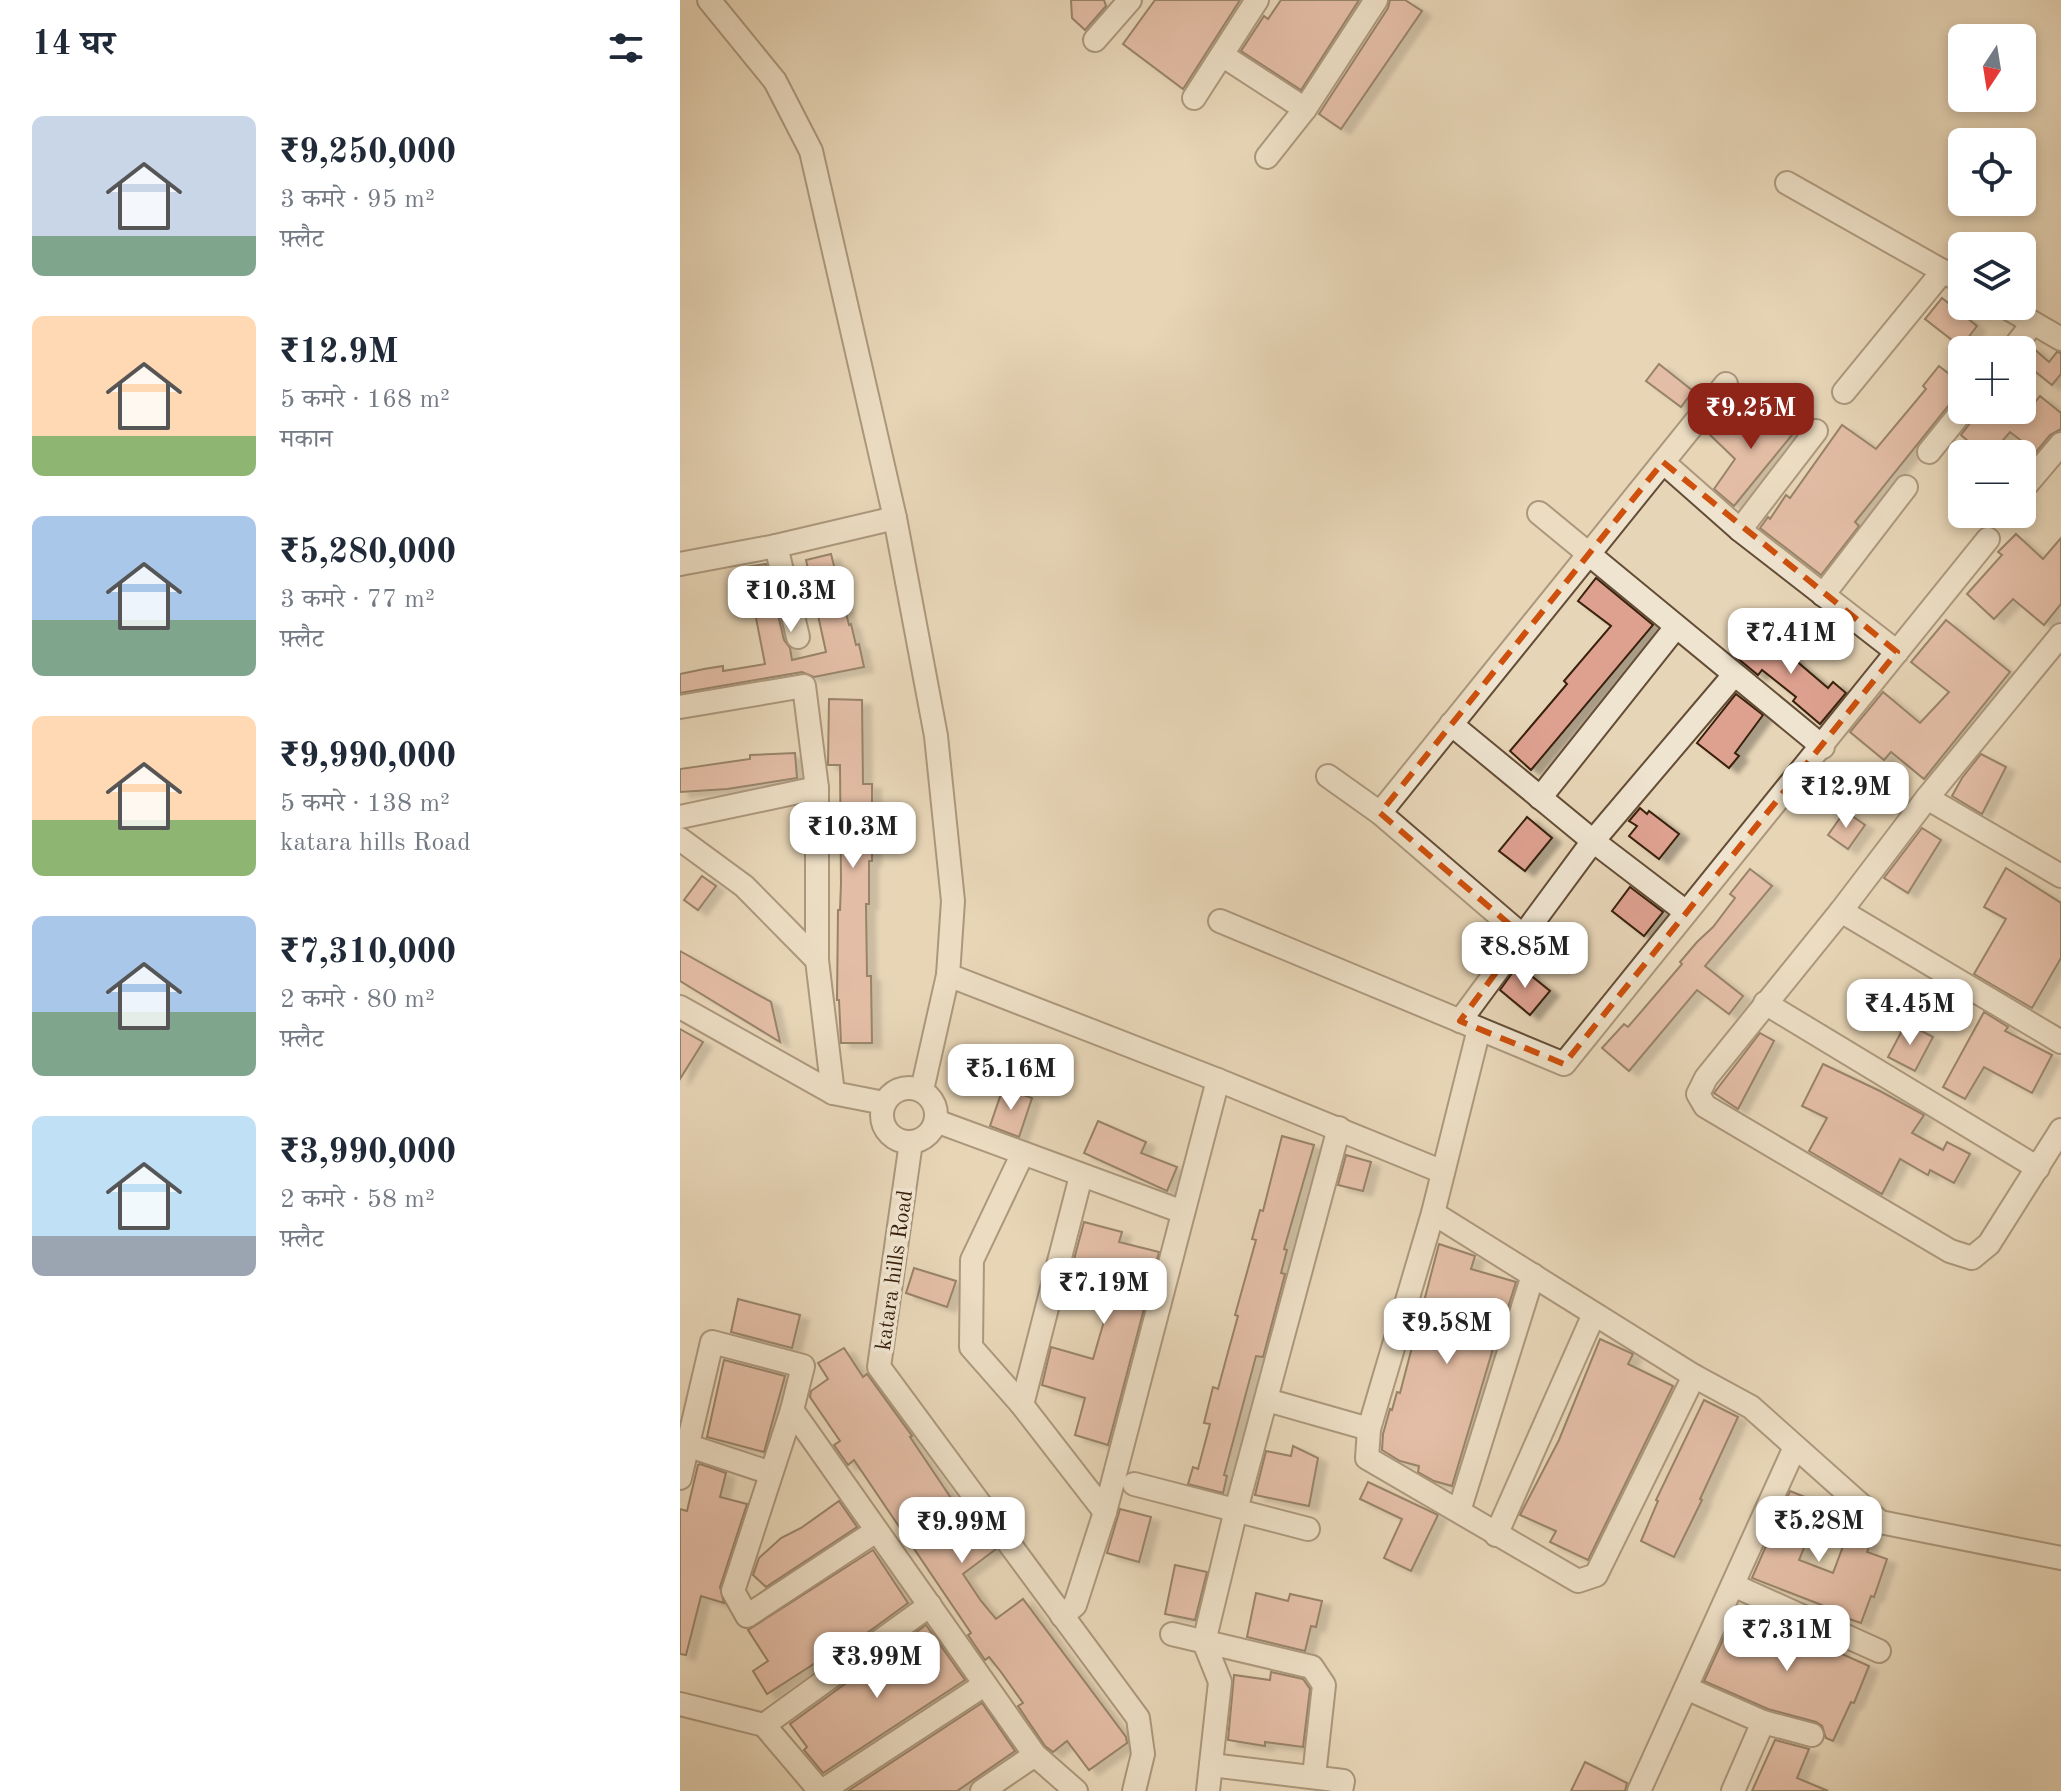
<!DOCTYPE html>
<html lang="hi">
<head>
<meta charset="utf-8">
<style>
  :root { --surface:#fff; --page:#f6f6f7; --text:#1f2937; --muted:#747a83; --accent:#8f2418 }
  body { margin:0; font-family:"Old Standard TT","Noto Serif Devanagari",serif; background:var(--page); color:var(--text); height:100vh; display:flex; flex-direction:column; font-size:30px; white-space:nowrap }
  * { box-sizing:border-box; margin:0 }
  p { font-size:26px; color:var(--muted) }
  .icon { flex:none; width:44px; height:44px; fill:none; stroke:currentColor; stroke-width:2; stroke-linecap:round; stroke-linejoin:round }
  .map { position:relative; flex:1; overflow:hidden }
  .details { display:flex; flex-direction:column; background:var(--surface); width:680px }
  .details>* { flex:none }
  .needle { width:52px; rotate:192deg }
  .fabs { position:absolute; left:1268px; top:24px; display:grid; gap:16px }
  .fabs a { display:grid; place-items:center; width:88px; height:88px; border-radius:12px; background:var(--surface); box-shadow:0 4px 12px #0003; font-size:40px }
  .price { position:absolute; translate:-50% -68px; padding:0 18px; border-radius:16px; background:#fff; color:#222; font-size:26px; line-height:52px; filter:drop-shadow(0 2px 4px #0008) }
  .price::after { content:''; position:absolute; left:50%; top:48px; width:24px; height:18px; margin-left:-12px; background:inherit; clip-path:polygon(0 0,100% 0,50% 100%) }
  .price.current { background:var(--accent); color:#fff }
  ul { padding:0; list-style:none }
  li { display:flex; align-items:center; gap:24px; height:200px; padding:0 32px }
  li span { display:grid; place-items:center; flex:none; width:224px; height:160px; border-radius:12px; color:#555 }
  li>.icon { margin-inline-start:auto }
  span .icon { width:96px; height:96px; fill:#fffc; stroke-width:1 }
  li b { font-size:34px }
  h2 { display:flex; justify-content:space-between; align-items:center; height:96px; padding:0 32px; font-size:34px }
  main { display:flex; flex:1; min-height:0 }
  .map>svg:first-child { display:block }
  .building { fill:#dea190; stroke:#39200b; stroke-width:2; filter:url(#shadow) }
  .lines { fill:none; stroke-linecap:round; stroke-linejoin:round }
  .street-casing { stroke:#644d36; stroke-width:26 }
  .street { stroke:#efe4d0; stroke-width:22 }
  .marked { fill:none; stroke:#ce500c; stroke-width:6; stroke-dasharray:16 10; stroke-linejoin:round }
  .labels { text-anchor:middle; stroke-width:7; stroke-linejoin:round; paint-order:stroke }
  .street-label { font-size:22px; fill:#39200b; stroke:#efe4d0 }
</style>
</head>
<body>
<main>
<section class="details">
<h2>14 घर<svg class="icon" aria-label="filters" viewBox="0 0 24 24"><path d="M4 7h16M4 17h16"/><circle cx="9" cy="7" r="2"/><circle cx="15" cy="17" r="2"/></svg></h2>
<ul>
<li><span style="background:linear-gradient(#c9d6e8 75%,#7fa58c 0)"><svg class="icon" aria-label="home" viewBox="0 0 24 24"><path d="M3 11l9-7 9 7M6 9v11h12V9"/></svg></span><div><b>₹9,250,000</b><p>3 कमरे · 95 m²</p><p>फ़्लैट</p></div></li>
<li><span style="background:linear-gradient(#ffd9b3 75%,#8fb573 0)"><svg class="icon" aria-label="home" viewBox="0 0 24 24"><path d="M3 11l9-7 9 7M6 9v11h12V9"/></svg></span><div><b>₹12.9M</b><p>5 कमरे · 168 m²</p><p>मकान</p></div></li>
<li><span style="background:linear-gradient(#a9c7e8 65%,#7fa58c 0)"><svg class="icon" aria-label="home" viewBox="0 0 24 24"><path d="M3 11l9-7 9 7M6 9v11h12V9"/></svg></span><div><b>₹5,280,000</b><p>3 कमरे · 77 m²</p><p>फ़्लैट</p></div></li>
<li><span style="background:linear-gradient(#ffd9b3 65%,#8fb573 0)"><svg class="icon" aria-label="home" viewBox="0 0 24 24"><path d="M3 11l9-7 9 7M6 9v11h12V9"/></svg></span><div><b>₹9,990,000</b><p>5 कमरे · 138 m²</p><p>katara hills Road</p></div></li>
<li><span style="background:linear-gradient(#a9c7e8 60%,#7fa58c 0)"><svg class="icon" aria-label="home" viewBox="0 0 24 24"><path d="M3 11l9-7 9 7M6 9v11h12V9"/></svg></span><div><b>₹7,310,000</b><p>2 कमरे · 80 m²</p><p>फ़्लैट</p></div></li>
<li><span style="background:linear-gradient(#bfe0f5 75%,#9aa5b1 0)"><svg class="icon" aria-label="home" viewBox="0 0 24 24"><path d="M3 11l9-7 9 7M6 9v11h12V9"/></svg></span><div><b>₹3,990,000</b><p>2 कमरे · 58 m²</p><p>फ़्लैट</p></div></li>
</ul>
</section>
<div class="map">
<svg width="1381" height="1791" viewBox="0 0 1381 1791">
  <defs>
    <filter id="shadow"><feDropShadow dx="9" dy="5" stdDeviation="2" flood-color="#0004"/></filter>
  </defs>
  <rect width="100%" height="100%" fill="#e7d5b7"/>
  <filter id="stains"><feTurbulence type="fractalNoise" baseFrequency=".0025" numOctaves="4"/><feColorMatrix values="0 0 0 0 .2 0 0 0 0 .09 0 0 0 0 .02 0 0 0 .5 -.17"/></filter>
  <radialGradient id="worn" r=".72"><stop offset=".6" stop-color="#630" stop-opacity="0"/><stop offset="1" stop-color="#630" stop-opacity=".3"/></radialGradient>
  <g class="building">
    <path d="M391,0H424L426,6L405,30L392,18Z"/>
    <path d="M475,0H560L503,89L443,44Z"/>
    <path d="M601,0H679L621,90L561,51L584,16L588,19Z"/>
    <path d="M710,0H725L742,11L661,129L639,114L708,8Z"/>
    <path d="M1262,298L1297,326L1281,347L1245,319Z"/>
    <path d="M1352,347L1369,362L1377,352L1381,353V374L1372,385L1342,361Z"/>
    <path d="M979,364L1013,391L1001,407L966,381Z"/>
    <path d="M1259,366L1282,384V396L1272,401L1175,522L1179,526L1141,575L1080,528L1088,517L1090,519L1106,495L1110,498L1162,425L1196,449L1246,389L1243,386Z"/>
    <path d="M1360,396L1381,413V429L1370,435L1356,452L1330,432L1311,454H1288L1295,447L1281,435L1294,418L1297,410H1349Z"/>
    <path d="M1099,406L1121,424L1054,506L1034,489L1055,459L1028,433L1044,416L1070,441Z"/>
    <path d="M1336,534L1363,559L1381,538V604L1364,625L1333,599L1314,619L1287,594L1322,555L1318,552Z"/>
    <path d="M151,554L169,625L171,624L176,645L179,644L184,667L134,677L122,672L0,693V674L24,669L43,666V671L85,664L66,567L86,564L104,640L110,648L112,660L146,652L126,560Z"/>
    <path d="M916,578L973,625L851,770L830,751L887,684L884,681L931,626L898,601Z"/>
    <path d="M1266,620L1330,672L1244,779L1211,752L1204,760L1170,732L1203,692L1240,723L1269,692L1231,662Z"/>
    <path d="M1079,629L1148,688L1153,682L1166,693L1140,724L1113,701L1116,697L1082,670L1078,675L1056,657Z"/>
    <path d="M1056,694L1083,715L1055,753L1059,756L1049,768L1017,743Z"/>
    <path d="M149,699L182,700L183,784H192V861H189V904H186L187,976H191L192,1043H161L159,1000H157L158,910H160L161,883L160,765H148Z"/>
    <path d="M115,753L117,778L47,789L0,792V769L70,759V755Z"/>
    <path d="M1301,754L1326,767L1302,814L1272,796L1282,778Z"/>
    <path d="M960,808L967,814L969,811L999,834L979,859L949,836L957,826L949,821Z"/>
    <path d="M1165,811L1185,825L1168,849L1148,835Z"/>
    <path d="M847,817L872,838L845,871L819,851Z"/>
    <path d="M1242,828L1261,840L1228,893L1204,878Z"/>
    <path d="M1326,868L1381,903V958L1352,1008L1294,974L1326,919L1304,907Z"/>
    <path d="M1070,869L1092,886L1025,966L1063,996L1049,1014L1017,990L949,1071L922,1048L944,1024L948,1027L1002,964L1000,962L1017,942L1033,927L1055,898L1050,894Z"/>
    <path d="M22,876L36,886L18,910L4,900Z"/>
    <path d="M950,887L983,912L964,936L932,911Z"/>
    <path d="M0,951L91,1002L100,1042L0,981Z"/>
    <path d="M838,965L870,991L850,1015L820,990Z"/>
    <path d="M1304,1012L1328,1027L1325,1031L1372,1055L1352,1093L1304,1067L1285,1099L1263,1087Z"/>
    <path d="M1226,1023L1253,1037L1235,1071L1208,1057Z"/>
    <path d="M0,1029L23,1042L0,1079Z"/>
    <path d="M1080,1033L1094,1041L1058,1109L1034,1093Z"/>
    <path d="M1143,1064L1200,1091L1244,1115L1232,1133L1263,1150L1267,1142L1290,1154L1274,1183L1250,1170L1248,1175L1220,1159L1202,1194L1129,1151L1147,1118L1122,1106Z"/>
    <path d="M323,1088L352,1098L339,1137L310,1126Z"/>
    <path d="M418,1121L466,1142L461,1153L497,1167L487,1191L404,1153Z"/>
    <path d="M602,1136L634,1145L604,1249L607,1250L601,1273L605,1274L583,1357L576,1356L544,1475L547,1476L543,1493L508,1484L513,1467L518,1469L530,1424L524,1423L533,1387L538,1389L548,1352L558,1316L555,1315L576,1240L572,1239L580,1210L583,1211Z"/>
    <path d="M666,1155L691,1162L683,1191L658,1185Z"/>
    <path d="M404,1222L442,1232L439,1242L479,1252L428,1445L395,1435L405,1398L362,1385L371,1347L413,1359L429,1304L385,1293Z"/>
    <path d="M759,1244L795,1256L791,1269L836,1282L817,1342H815L772,1486L754,1481L738,1472L739,1466L720,1461L702,1450L703,1434L710,1409L712,1410L717,1392L720,1393Z"/>
    <path d="M234,1268L276,1281L267,1307L226,1293Z"/>
    <path d="M58,1299L120,1315L112,1348L51,1332Z"/>
    <path d="M920,1339L953,1354L948,1364L993,1386L908,1560L870,1542L876,1531L840,1515L879,1440Z"/>
    <path d="M164,1348L183,1377L187,1374L232,1436L230,1437L281,1513L283,1512L302,1539L306,1536L316,1549L283,1574L301,1601L316,1619L343,1599L446,1737L447,1743L409,1770L387,1741L373,1752L365,1746L338,1706L343,1703L321,1672L309,1657L305,1660L288,1635L291,1633L174,1460L168,1465L154,1445L160,1441L130,1397L131,1391L148,1379L138,1363Z"/>
    <path d="M44,1360L105,1376L84,1452L27,1437Z"/>
    <path d="M1024,1400L1058,1417L1020,1499L1022,1500L994,1557L961,1541L978,1501L976,1500Z"/>
    <path d="M613,1446L638,1458L629,1506L575,1495L586,1451L611,1456Z"/>
    <path d="M20,1464L46,1473L40,1497L67,1504L40,1587L44,1603L21,1596L6,1655L0,1654V1509L7,1511L18,1465Z"/>
    <path d="M688,1482L758,1515L731,1571L704,1558L722,1519L680,1499Z"/>
    <path d="M1110,1491L1142,1504L1119,1560L1153,1573L1168,1533L1191,1542L1187,1552L1207,1559L1194,1597L1191,1596L1181,1623L1140,1609L1142,1605L1072,1578Z"/>
    <path d="M159,1501L177,1527L86,1587L73,1575L79,1558L101,1538L121,1528Z"/>
    <path d="M440,1509L471,1517L459,1562L427,1553Z"/>
    <path d="M193,1550L228,1603L176,1641L174,1638L87,1694L73,1671L88,1661L68,1630Z"/>
    <path d="M495,1565L527,1572L515,1620L485,1614Z"/>
    <path d="M576,1593L608,1601L610,1594L642,1601L636,1627L631,1626L625,1651L567,1637Z"/>
    <path d="M1056,1611L1086,1624L1088,1621L1189,1666L1174,1703L1171,1702L1153,1741L1146,1738L1142,1726L1136,1722L1088,1709L1024,1681Z"/>
    <path d="M246,1625L285,1680L143,1773L124,1750L127,1747L110,1724Z"/>
    <path d="M591,1672L623,1679L630,1689L623,1747L585,1742V1746L548,1740L554,1675L590,1680Z"/>
    <path d="M302,1703L335,1751L277,1791H168Z"/>
    <path d="M1095,1740L1129,1749L1117,1778L1148,1791H1072Z"/>
    <path d="M905,1762L947,1783L945,1791H891Z"/>
  </g>
  <g class="lines">
    <defs>
      <g id="street">
        <path d="M29,0L95,81L131,151L215,518L256,736L273,901L268,975L242,1090"/>
        <path d="M415,40L450,0"/>
        <path d="M542,55L625,109"/>
        <path d="M514,98L577,0"/>
        <path d="M587,157L625,109L696,0"/>
        <path d="M1107,183L1282,282"/>
        <path d="M1324,306L1381,339"/>
        <path d="M1332,350L1353,323"/>
        <path d="M1164,392L1263,271"/>
        <path d="M1249,452L1283,410"/>
        <path d="M983,462L1060,530L1217,652"/>
        <path d="M1342,490L1381,444"/>
        <path d="M859,513L1143,747"/>
        <path d="M1060,530L1136,431"/>
        <path d="M96,546L118,637"/>
        <path d="M0,564L96,546L215,518"/>
        <path d="M1143,595L1226,487"/>
        <path d="M1381,635L1247,798L1161,911L1026,1078L1018,1094L1025,1106L1270,1251L1292,1258L1309,1244L1381,1130"/>
        <path d="M0,707L124,686L137,788V960L153,1093"/>
        <path d="M771,724L913,841L1006,912"/>
        <path d="M648,776L700,813L843,936"/>
        <path d="M860,798L996,627"/>
        <path d="M1247,798L1381,876"/>
        <path d="M700,813L1046,384"/>
        <path d="M0,817L137,788"/>
        <path d="M0,839L64,886L137,960"/>
        <path d="M1161,911L1381,1042"/>
        <path d="M540,921L884,1064L1308,539"/>
        <path d="M268,975L538,1080L763,1172"/>
        <path d="M1085,1003L1358,1168"/>
        <path d="M0,1007L153,1093L204,1103"/>
        <path d="M780,1021L913,841L1054,675"/>
        <path d="M799,1029L753,1213L689,1429L687,1458L898,1581L916,1575L1014,1376"/>
        <circle cx="229" cy="1115" r="27"/>
        <path d="M256,1121L503,1212"/>
        <path d="M231,1142L199,1367L458,1718L463,1754L454,1791"/>
        <path d="M342,1155L292,1260L291,1347L342,1405L425,1512"/>
        <path d="M753,1213L1014,1376L1071,1407L1200,1522L1381,1558"/>
        <path d="M587,1400L689,1429"/>
        <path d="M342,1405L401,1176"/>
        <path d="M112,1410L355,1755L396,1791"/>
        <path d="M0,1443L91,1473"/>
        <path d="M0,1478L32,1342L123,1366L112,1410L53,1591L67,1616L196,1531"/>
        <path d="M454,1484L628,1529"/>
        <path d="M779,1511L853,1275"/>
        <path d="M816,1535L914,1314"/>
        <path d="M1053,1585L1199,1651"/>
        <path d="M382,1616L395,1605L425,1512L538,1080"/>
        <path d="M492,1634L632,1667L644,1685L634,1776"/>
        <path d="M1006,1688L1083,1722L1053,1791"/>
        <path d="M0,1704L84,1725L140,1791"/>
        <path d="M1083,1722L1132,1735"/>
        <path d="M84,1725L250,1605"/>
        <path d="M531,1765L663,1781L661,1791"/>
        <path d="M142,1791L304,1685"/>
        <path d="M302,1791L355,1755"/>
        <path d="M528,1791L540,1682L524,1642L556,1510L659,1128"/>
        <path d="M959,1791L1115,1447"/>
      </g>
    </defs>
    <use href="#street" class="street-casing"/>
    <use href="#street" class="street"/>
  </g>
  <path d="M0 0H1381V1791H0ZM983,462L1217,652L884,1064L780,1021L843,936L700,813Z" fill="#e7d5b7" fill-opacity=".55" fill-rule="evenodd"/>
  <path class="marked" d="M983,462L1217,652L884,1064L780,1021L843,936L700,813Z"/>
  <g class="labels">
    <g class="street-label">
      <text transform="translate(213 1270) rotate(-82)" y="8">katara hills Road</text>
    </g>
  </g>
  <rect width="100%" height="100%" filter="url(#stains)"/>
  <rect width="100%" height="100%" fill="url(#worn)"/>
</svg>
<div class="fabs">
<a><svg class="needle" viewBox="-14 -14 28 28"><path d="M0-13l5 13h-10z" fill="#e53935"/><path d="M0 13l5-13h-10z" fill="#747a83"/></svg></a>
<a><svg class="icon" aria-label="locate" viewBox="0 0 24 24"><circle cx="12" cy="12" r="6"/><path d="M12 2v4M12 18v4M2 12h4M18 12h4"/></svg></a>
<a><svg class="icon" aria-label="layers" viewBox="0 0 24 24"><path d="M12 4l9 5-9 5-9-5zM3 14l9 5 9-5"/></svg></a>
<a>+</a>
<a>−</a>
</div>
<b class="price current" style="left:1071px;top:451px">₹9.25M</b>
<b class="price" style="left:111px;top:634px">₹10.3M</b>
<b class="price" style="left:1111px;top:676px">₹7.41M</b>
<b class="price" style="left:1166px;top:830px">₹12.9M</b>
<b class="price" style="left:173px;top:870px">₹10.3M</b>
<b class="price" style="left:845px;top:990px">₹8.85M</b>
<b class="price" style="left:1230px;top:1047px">₹4.45M</b>
<b class="price" style="left:331px;top:1112px">₹5.16M</b>
<b class="price" style="left:424px;top:1326px">₹7.19M</b>
<b class="price" style="left:767px;top:1366px">₹9.58M</b>
<b class="price" style="left:1139px;top:1564px">₹5.28M</b>
<b class="price" style="left:282px;top:1565px">₹9.99M</b>
<b class="price" style="left:1107px;top:1673px">₹7.31M</b>
<b class="price" style="left:197px;top:1700px">₹3.99M</b>
</div>
</main>
</body>
</html>
